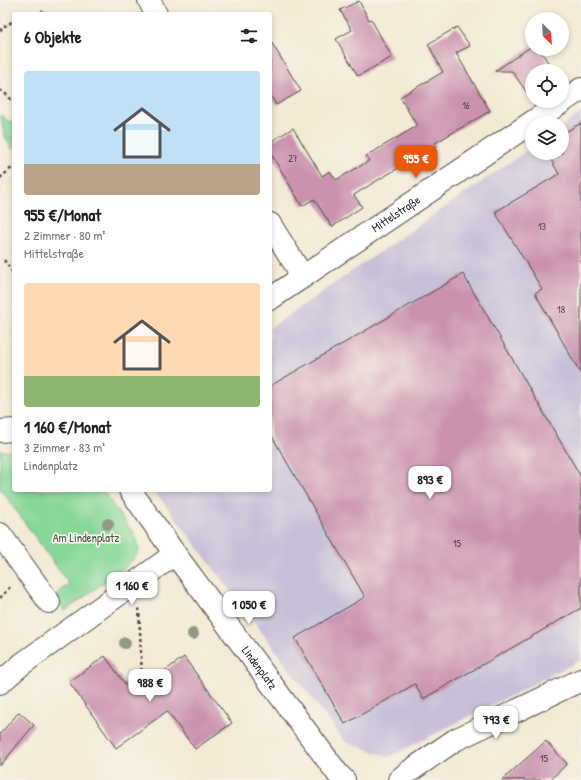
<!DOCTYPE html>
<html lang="de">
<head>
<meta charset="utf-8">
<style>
  :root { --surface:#fff; --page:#f2f2f2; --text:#202124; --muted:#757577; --accent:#ea580c }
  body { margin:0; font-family:"Patrick Hand",sans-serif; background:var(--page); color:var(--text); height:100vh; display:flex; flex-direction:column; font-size:15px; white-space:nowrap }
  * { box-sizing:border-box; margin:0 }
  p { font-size:13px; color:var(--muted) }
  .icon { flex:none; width:22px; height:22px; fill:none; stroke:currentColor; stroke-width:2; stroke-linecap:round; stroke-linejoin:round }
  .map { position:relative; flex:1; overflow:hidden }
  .sheet { position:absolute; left:12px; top:12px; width:260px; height:480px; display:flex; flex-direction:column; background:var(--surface); border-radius:4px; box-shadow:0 2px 6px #0003 }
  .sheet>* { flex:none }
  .needle { width:26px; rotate:156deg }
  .fabs { position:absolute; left:525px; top:12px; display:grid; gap:8px }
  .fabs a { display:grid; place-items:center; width:44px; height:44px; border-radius:50%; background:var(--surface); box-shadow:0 2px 6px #0003; font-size:20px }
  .price { position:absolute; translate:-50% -34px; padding:0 9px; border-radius:8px; background:#fff; color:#222; font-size:13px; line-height:26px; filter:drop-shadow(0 1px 2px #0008) }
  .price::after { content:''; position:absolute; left:50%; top:24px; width:12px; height:9px; margin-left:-6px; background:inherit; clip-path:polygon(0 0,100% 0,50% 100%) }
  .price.current { background:var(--accent); color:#fff }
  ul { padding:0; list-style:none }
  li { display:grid; align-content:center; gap:8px; height:212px; padding:0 12px }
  li span { display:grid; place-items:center; height:124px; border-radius:4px; color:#555 }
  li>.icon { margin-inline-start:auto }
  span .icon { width:72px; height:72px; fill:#fffc; stroke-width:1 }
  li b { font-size:17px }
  h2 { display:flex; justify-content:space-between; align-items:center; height:48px; padding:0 12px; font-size:17px }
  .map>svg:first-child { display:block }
  .industrial { fill:#c8c0d8 }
  .green { fill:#86d798; stroke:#588162 }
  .building { fill:#cb92af }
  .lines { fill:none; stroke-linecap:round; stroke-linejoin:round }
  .minor-casing { stroke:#494844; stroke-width:24 }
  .path { stroke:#494844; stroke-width:2.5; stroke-dasharray:3 3; stroke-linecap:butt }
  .minor { stroke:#fff; stroke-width:22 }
  .tree { fill:#929986 }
  .labels { text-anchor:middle; stroke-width:3.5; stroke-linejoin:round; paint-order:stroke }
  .number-label { font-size:10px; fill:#53454c }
  .street-label { font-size:12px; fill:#2b2b2b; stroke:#f7f3e8 }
  .park-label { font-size:12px; fill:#425646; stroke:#f7f3e8 }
</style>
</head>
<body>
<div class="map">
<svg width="581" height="780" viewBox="0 0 581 780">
  <rect width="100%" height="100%" fill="#f7f3e8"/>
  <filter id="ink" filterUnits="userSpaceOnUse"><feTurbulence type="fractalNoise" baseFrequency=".025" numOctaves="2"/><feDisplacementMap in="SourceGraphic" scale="8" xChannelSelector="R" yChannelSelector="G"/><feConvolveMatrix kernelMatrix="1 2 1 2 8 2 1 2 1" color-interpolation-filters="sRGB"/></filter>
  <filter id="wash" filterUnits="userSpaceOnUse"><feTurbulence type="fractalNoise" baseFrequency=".012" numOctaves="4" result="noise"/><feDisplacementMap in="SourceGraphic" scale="16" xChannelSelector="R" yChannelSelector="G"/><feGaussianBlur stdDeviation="0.9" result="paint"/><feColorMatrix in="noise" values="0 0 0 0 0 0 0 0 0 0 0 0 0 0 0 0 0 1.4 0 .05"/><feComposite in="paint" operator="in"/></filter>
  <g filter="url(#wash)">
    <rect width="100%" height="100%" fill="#f3ead5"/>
    <path class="industrial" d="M581,113V660L389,757L345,742L154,490H270V328L532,147V153H562V126Z"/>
    <g class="green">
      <path d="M1,115L8,121L14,122V151C5,141 2,128 1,115Z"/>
      <path d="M0,451H14V490H102L136,537L139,552L129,564L65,611C55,595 54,596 69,584L0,488Z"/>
    </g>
    <g id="blocks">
      <g class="building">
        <path d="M359,1L369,20L371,19L392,57L358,76L336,39L352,30L340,10Z"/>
        <path d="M457,27L470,46L456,53L490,111L435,143L436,146L373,183L354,195L362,207L332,227L314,199L302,206L270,152V142L293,128L322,176L330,171L336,180L369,161L366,156L417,126L400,97L443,72L428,44Z"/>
        <path d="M270,40L301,91L276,105L270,94Z"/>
        <path d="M532,46V49H539L554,71H532V100L512,71H495Z"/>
        <path d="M581,123V374L535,293L542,289L495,212L559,174L547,153H562V134Z"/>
        <path d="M463,274L581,477V608L423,699L415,684L345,724L295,638L365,597L270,433V386Z"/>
        <path d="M105,656L132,694L184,657L232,723L195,749L167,711L116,748L69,682Z"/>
        <path d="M19,712L34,725L0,766V734Z"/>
        <path d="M546,741L567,764L550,780H502Z"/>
      </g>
    </g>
  </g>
  <g filter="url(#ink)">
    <use href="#blocks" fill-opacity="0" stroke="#494844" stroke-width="1"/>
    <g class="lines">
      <defs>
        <g id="minor">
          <path d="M149,0L156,14"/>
          <path d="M270,224L303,277"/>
          <path id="s1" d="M270,299L581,89"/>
          <path d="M0,431L14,430"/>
          <path id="s2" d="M130,490L175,554L338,774L344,780"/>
          <path d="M0,534L49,602"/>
          <path d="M0,683L22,664L175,554"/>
          <path d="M399,780L407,773L455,740L581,680"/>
        </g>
      </defs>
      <use href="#minor" class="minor-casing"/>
      <g class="path">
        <path d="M36,14L41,11L45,14"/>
        <path d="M0,31L3,27L14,21"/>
        <path d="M0,90L7,95L14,103"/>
        <path d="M0,178L14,166"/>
        <path d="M4,260L14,274"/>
        <path d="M0,598L10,587"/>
        <path d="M139,608L142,678"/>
      </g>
      <use href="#minor" class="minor"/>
    </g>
    <g class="tree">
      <circle cx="108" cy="524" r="6"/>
      <circle cx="193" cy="634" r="6"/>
      <circle cx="125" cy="643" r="6"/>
    </g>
  </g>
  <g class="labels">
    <g class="number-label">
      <text x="466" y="109">16</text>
      <text x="293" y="162">27</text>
      <text x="542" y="230">13</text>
      <text x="561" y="313">18</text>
      <text x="457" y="547">15</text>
      <text x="544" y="762">15</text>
    </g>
    <g class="street-label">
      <text dy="4" stroke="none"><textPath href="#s1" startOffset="152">Mittelstraße</textPath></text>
      <text dy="4" stroke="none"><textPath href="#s2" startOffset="220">Lindenplatz</textPath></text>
    </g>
    <g class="park-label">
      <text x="86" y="542">Am Lindenplatz</text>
    </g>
  </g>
</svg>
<div class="fabs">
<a><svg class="needle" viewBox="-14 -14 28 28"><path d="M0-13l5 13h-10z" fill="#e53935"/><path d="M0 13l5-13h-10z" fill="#757577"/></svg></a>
<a><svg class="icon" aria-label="locate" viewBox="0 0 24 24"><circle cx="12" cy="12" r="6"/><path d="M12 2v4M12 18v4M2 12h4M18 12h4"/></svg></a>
<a><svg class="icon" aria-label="layers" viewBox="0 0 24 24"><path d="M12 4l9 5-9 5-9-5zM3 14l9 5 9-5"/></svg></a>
</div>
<b class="price current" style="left:416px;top:179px">955 €</b>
<b class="price" style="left:430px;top:500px">893 €</b>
<b class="price" style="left:132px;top:606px">1 160 €</b>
<b class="price" style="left:249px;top:625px">1 050 €</b>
<b class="price" style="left:150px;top:703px">988 €</b>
<b class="price" style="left:496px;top:740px">793 €</b>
<section class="sheet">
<h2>6 Objekte<svg class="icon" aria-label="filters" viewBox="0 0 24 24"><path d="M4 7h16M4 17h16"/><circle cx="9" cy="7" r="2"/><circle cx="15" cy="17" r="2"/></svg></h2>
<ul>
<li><span style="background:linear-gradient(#bfe0f5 75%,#b9a48a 0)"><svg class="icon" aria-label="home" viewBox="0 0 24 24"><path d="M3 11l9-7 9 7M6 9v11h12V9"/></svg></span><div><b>955 €/Monat</b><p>2 Zimmer · 80 m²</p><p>Mittelstraße</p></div></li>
<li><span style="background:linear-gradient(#ffd9b3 75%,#8fb573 0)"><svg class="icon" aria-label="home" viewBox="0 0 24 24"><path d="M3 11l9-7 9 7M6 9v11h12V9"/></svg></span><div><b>1 160 €/Monat</b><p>3 Zimmer · 83 m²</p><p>Lindenplatz</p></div></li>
</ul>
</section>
</div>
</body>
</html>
